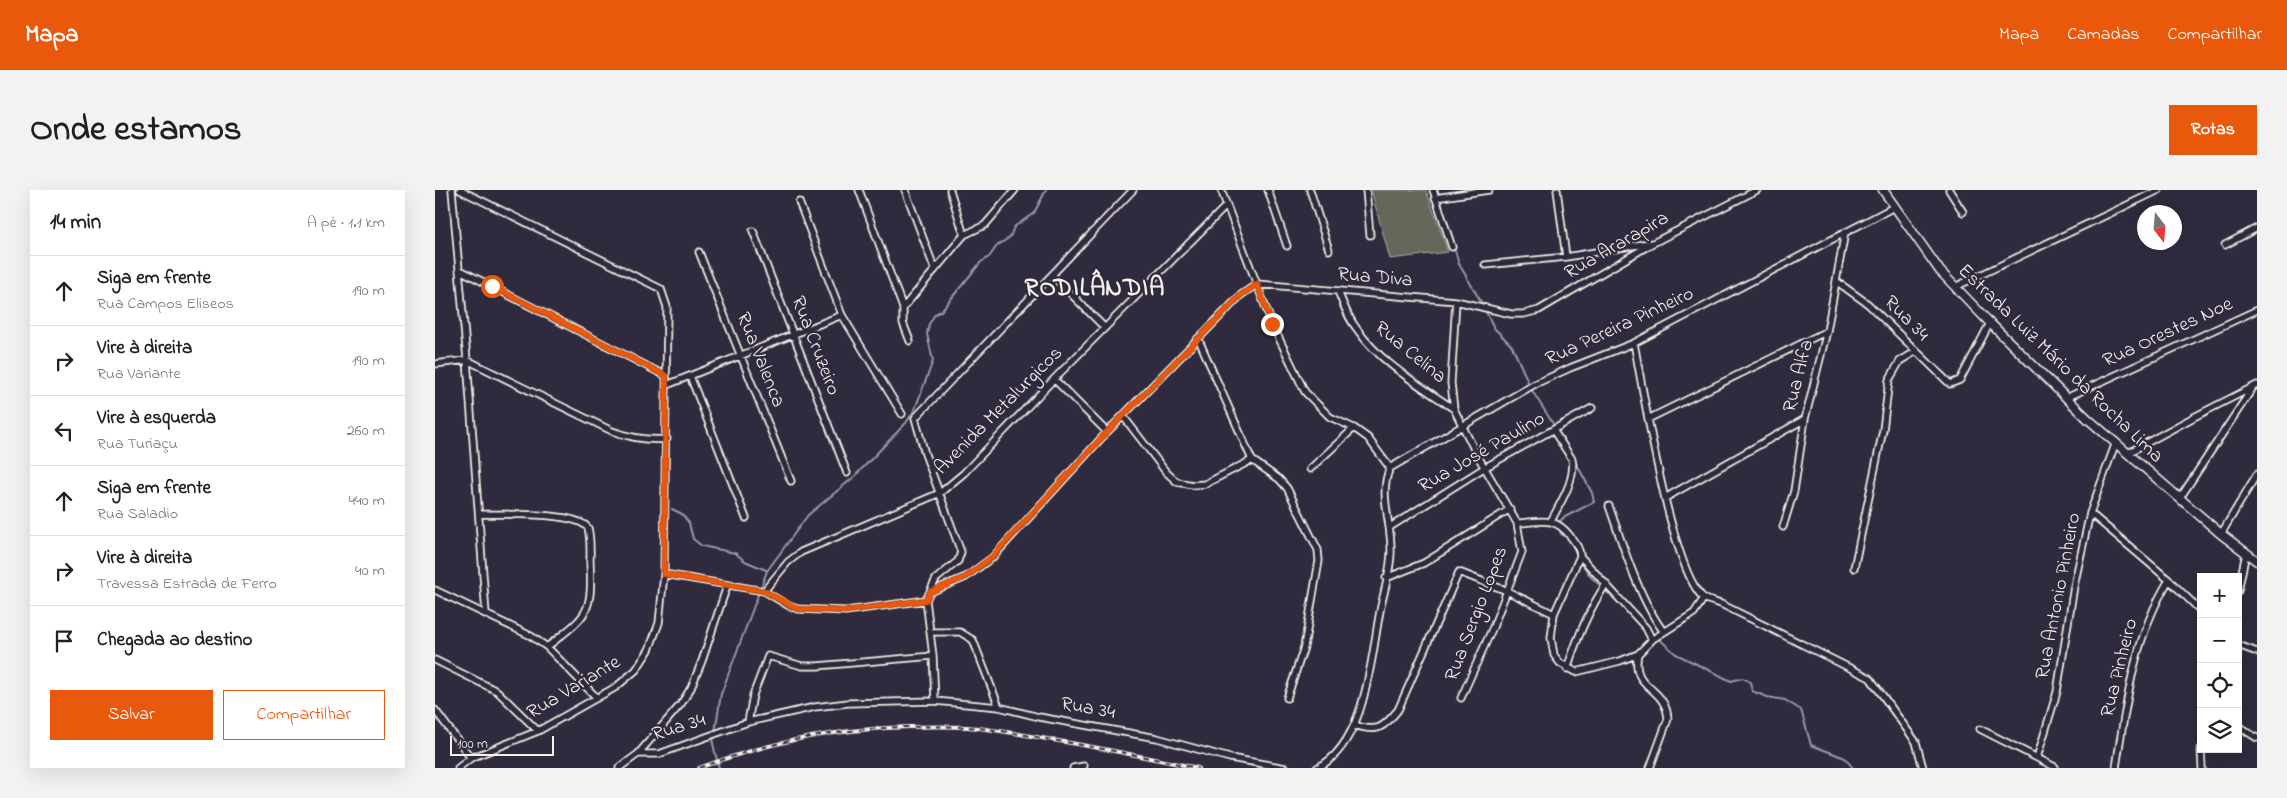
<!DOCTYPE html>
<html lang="pt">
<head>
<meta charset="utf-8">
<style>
  body { margin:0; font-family:"Indie Flower",sans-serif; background:#f2f2f2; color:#202124 }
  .controls { position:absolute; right:15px; bottom:15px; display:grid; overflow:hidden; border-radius:0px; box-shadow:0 5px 20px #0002 }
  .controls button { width:45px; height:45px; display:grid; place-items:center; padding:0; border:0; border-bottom:1px solid #e0e0e0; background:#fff; color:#202124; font:25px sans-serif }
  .compass { position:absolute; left:1702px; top:15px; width:45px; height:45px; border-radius:50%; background:#fff; box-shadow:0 5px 20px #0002; rotate:164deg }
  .scale { position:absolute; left:15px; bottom:12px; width:104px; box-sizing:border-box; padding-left:5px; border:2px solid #f4f1e8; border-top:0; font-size:14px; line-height:18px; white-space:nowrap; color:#f4f1e8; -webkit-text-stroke:4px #2f2a3d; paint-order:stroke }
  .stop { position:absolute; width:15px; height:15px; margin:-11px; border:4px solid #ea580c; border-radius:50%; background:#fff }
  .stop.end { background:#ea580c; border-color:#fff; box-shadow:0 1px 5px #0008 }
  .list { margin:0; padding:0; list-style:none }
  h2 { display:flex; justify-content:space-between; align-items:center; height:65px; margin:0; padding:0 20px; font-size:21px }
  h2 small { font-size:16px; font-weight:400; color:#757577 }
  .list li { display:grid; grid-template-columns:32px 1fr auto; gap:15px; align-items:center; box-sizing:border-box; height:70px; padding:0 20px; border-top:1px solid #e0e0e0 }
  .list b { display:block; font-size:19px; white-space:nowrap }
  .list p { margin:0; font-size:16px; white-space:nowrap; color:#757577 }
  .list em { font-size:16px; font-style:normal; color:#757577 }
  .actions { display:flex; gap:10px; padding:15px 20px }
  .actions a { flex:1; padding:11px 0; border:1px solid #ea580c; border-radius:0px; text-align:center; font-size:18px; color:#ea580c }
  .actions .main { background:#ea580c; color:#fff }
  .icon { flex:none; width:28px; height:28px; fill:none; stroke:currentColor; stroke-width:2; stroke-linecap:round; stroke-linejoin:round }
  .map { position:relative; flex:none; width:1822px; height:578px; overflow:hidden; border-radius:0px }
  header { display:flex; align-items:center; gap:30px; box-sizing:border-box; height:70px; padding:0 25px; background:#ea580c; color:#fff }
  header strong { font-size:24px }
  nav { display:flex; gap:28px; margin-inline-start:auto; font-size:18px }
  .intro { display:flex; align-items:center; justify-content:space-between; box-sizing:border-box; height:120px; padding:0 30px }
  h1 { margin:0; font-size:35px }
  .button { padding:12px 22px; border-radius:0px; background:#ea580c; color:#fff; font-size:18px; font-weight:700 }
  main { display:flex; gap:30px; padding:0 30px }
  aside { flex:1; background:#fff; border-radius:0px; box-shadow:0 5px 20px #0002 }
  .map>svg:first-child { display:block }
</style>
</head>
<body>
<header>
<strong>Mapa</strong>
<nav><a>Mapa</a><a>Camadas</a><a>Compartilhar</a></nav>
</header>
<div class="intro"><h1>Onde estamos</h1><a class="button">Rotas</a></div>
<main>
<aside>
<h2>14 min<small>A pé · 1.1 km</small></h2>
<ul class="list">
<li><svg class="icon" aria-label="ahead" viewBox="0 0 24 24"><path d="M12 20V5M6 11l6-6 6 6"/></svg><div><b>Siga em frente</b><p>Rua Campos Eliseos</p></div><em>190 m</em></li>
<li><svg class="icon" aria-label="right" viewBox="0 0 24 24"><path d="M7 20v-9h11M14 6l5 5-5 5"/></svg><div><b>Vire à direita</b><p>Rua Variante</p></div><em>190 m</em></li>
<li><svg class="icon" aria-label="left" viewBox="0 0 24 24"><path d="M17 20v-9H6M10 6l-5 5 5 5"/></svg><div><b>Vire à esquerda</b><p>Rua Turiaçu</p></div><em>260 m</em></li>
<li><svg class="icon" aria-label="ahead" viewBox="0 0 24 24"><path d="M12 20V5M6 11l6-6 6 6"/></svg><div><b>Siga em frente</b><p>Rua Saladio</p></div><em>440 m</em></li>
<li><svg class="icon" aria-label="right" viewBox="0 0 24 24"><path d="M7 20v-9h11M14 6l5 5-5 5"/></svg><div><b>Vire à direita</b><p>Travessa Estrada de Ferro</p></div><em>40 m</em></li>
<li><svg class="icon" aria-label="arrive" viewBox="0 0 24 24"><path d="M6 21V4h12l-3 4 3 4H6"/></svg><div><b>Chegada ao destino</b></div></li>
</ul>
<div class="actions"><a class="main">Salvar</a><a>Compartilhar</a></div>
</aside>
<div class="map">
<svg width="1822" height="578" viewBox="0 0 1822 578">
  <rect width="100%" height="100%" fill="#2f2a3d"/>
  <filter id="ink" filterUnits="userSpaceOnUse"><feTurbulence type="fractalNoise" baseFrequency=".02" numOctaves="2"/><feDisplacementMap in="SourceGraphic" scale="10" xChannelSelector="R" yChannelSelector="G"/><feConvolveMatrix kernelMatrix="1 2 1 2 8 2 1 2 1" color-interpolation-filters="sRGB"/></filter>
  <g filter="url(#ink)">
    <path fill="#64685a" stroke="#acaca1" d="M936 0H991L1013 62 955 69Z"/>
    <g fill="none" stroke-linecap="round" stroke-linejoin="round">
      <path stroke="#909ca5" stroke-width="2" d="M1003 0 1014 41
        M1019 57 1024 74 1048 115
        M1050 120 1059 138 1077 156 1094 194
        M1096 199 1131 254
        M237 319 247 324 254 333 258 349 267 356 300 363 310 371 331 380
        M1123 334 1128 328 1159 312 1157 303 1139 269
        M1124 338 1126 344 1134 348
        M1145 370 1155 386 1185 414
        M1213 439 1241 464 1296 491 1308 488 1315 492 1317 501 1332 507 1350 510 1366 520 1376 555 1410 568 1418 578
        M280 542 286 504 332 381 373 325 419 287 471 233 480 219 498 171 492 144 494 134 500 124 506 121 546 72 554 67 562 56 575 47 579 37 599 23 611 0
        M279 546 278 554 284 578"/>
      <g stroke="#f4f1e8" stroke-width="9">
        <path id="street" d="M17 0 32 170 51 424
          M424 0 468 118
          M470 0 500 80
          M515 0 529 45
          M786 0 837 134 870 202 895 227 919 238 933 248 955 278
          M833 0 852 56
          M875 0 894 60
          M931 0 935 45
          M998 0 1017 57
          M1122 0 1131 67
          M1514 0 1528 22
          M1000 8 1054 0
          M364 12 407 125 467 224
          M318 41 412 283
          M1790 55 1822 38
          M264 62 356 291
          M1050 75 1131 67 1214 53
          M25 80 231 186
          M617 85 670 138
          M1401 91 1433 114 1515 194 1525 190 1555 133
          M822 94 1021 111 1076 124H1089L1104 120 1218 53 1322 0
          M1520 97 1724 0
          M903 101C908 114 913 128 922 139 945 173 986 196 1019 219
          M1021 111 1016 193 1019 219 1041 263 1082 333 1087 362 1058 437 1026 508
          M468 118 529 45 550 35 580 0
          M468 118V133L475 151
          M763 148 817 270
          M1199 153C1208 199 1237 384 1269 408 1273 411 1281 412 1286 414L1435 488 1481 552 1488 578
          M0 174 32 170 177 241C196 248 212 251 232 249
          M255 186 311 328
          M619 189 672 242
          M232 195 407 125
          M1631 208 1822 120
          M688 226 731 282 742 292 758 295 770 294 817 270
          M1213 229 1392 141
          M1693 263 1759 227 1822 195
          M817 270 844 289 852 298 883 360 884 371 869 457 852 508
          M955 278 1100 194 1135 178 1199 153 1459 17
          M875 279 919 238
          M1230 308 1370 229
          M1745 308 1817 199
          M1174 316C1187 353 1205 411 1229 442
          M1655 323 1734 390 1766 421
          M44 324C67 325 141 321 153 338 156 349 155 362 155 373 158 425 151 426 112 457
          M1116 331C1125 313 1141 290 1137 269L1118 240
          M1082 333C1106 332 1119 325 1135 346 1140 353 1145 358 1145 366L1119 424 1116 448 1119 465 1125 473 1141 482 1185 471 1203 464 1218 449 1259 423 1269 408
          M955 337 1049 278 1157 218
          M1348 337 1359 301 1370 229 1392 141 1410 42
          M1786 344 1822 284
          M1145 366 1211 438 1217 450
          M1419 378 1448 240 1454 190 1465 171 1480 162
          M229 384 329 401 354 416 363 419 411 421 491 410
          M951 388 989 373 1075 319
          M0 400 96 446 112 457 162 508
          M329 401 353 372 366 362 505 303 529 283 619 189 791 16
          M1803 401 1811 363
          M495 402 531 387 558 367 672 242 806 105 822 94
          M495 442H525L538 450 564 517 604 527 722 548 795 568 851 578
          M1803 455 1822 462
          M1203 464C1195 500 1231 495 1233 529L1215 578
          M0 470 62 501 103 541
          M1132 479C1142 448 1153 421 1171 394
          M500 511 498 466 491 410 501 389 523 371 526 362 490 264 480 228 698 0
          M0 520 36 568
          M313 532 318 505 333 466 367 476H382L498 466
          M919 535C943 543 948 538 963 520L1024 382 1072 401 1119 424
          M1803 536 1822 548
          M1545 539 1620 577
          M1766 559 1767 578
          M203 564H224L313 532 380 517 413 513 500 511 564 517
          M1602 568 1622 502 1639 396 1655 323 1681 252
          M23 578 36 568 103 541 181 497 201 480 214 460 224 433 229 384 232 117 226 99 25 0
          M184 578 203 564 246 514 256 498 267 471 292 396
          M638 578 649 576
          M882 578C931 554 936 468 945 421 949 401 956 380 956 361 957 334 943 303 955 278
          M1681 578C1691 513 1699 447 1734 390"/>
      </g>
      <g stroke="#f4f1e8" stroke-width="11">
        <path id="secondary" d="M1448 0 1505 81 1555 133 1653 229 1786 344 1822 371"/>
      </g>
      <use href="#street" stroke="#2f2a3d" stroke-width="5.5"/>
      <use href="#secondary" stroke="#2f2a3d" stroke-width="8"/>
      <g stroke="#f4f1e8" stroke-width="4">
        <path id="rail" d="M264 578C355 544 435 534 532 537 560 539 590 545 618 550 667 558 715 568 763 578"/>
      </g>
      <use href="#rail" stroke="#2f2a3d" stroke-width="2" stroke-dasharray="5.5" stroke-linecap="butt"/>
    </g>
  </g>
  <g fill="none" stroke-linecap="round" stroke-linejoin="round" filter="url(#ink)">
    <path stroke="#ea580c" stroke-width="6" d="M57 96 231 186 229 384 329 401 363 419 411 421 491 410 495 402 531 387 558 366 672 242 806 105 822 94 837 134"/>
  </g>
  <g text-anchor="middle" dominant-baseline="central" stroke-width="4.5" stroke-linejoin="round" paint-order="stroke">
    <g font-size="20" fill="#f4f1e8" stroke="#2f2a3d">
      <text transform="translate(1182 56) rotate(-30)">Rua Ararapira</text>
      <text transform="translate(940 88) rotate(5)">Rua Diva</text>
      <text transform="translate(1471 129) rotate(45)">Rua 34</text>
      <text transform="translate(1185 137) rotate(-25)">Rua Pereira Pinheiro</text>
      <text transform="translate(1733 143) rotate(-25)">Rua Orestes Noe</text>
      <text transform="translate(380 156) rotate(69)">Rua Cruzeiro</text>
      <text transform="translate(975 163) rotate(39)">Rua Celina</text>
      <text transform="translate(325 170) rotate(68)">Rua Valenca</text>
      <text transform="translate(1625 174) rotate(44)">Estrada Luiz Mário da Rocha Lima</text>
      <text transform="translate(1364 186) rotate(-76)">Rua Alfa</text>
      <text transform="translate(564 221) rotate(-45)">Avenida Metalurgicos</text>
      <text transform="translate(1047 263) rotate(-30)">Rua José Paulino</text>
      <text transform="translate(1624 406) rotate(-79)">Rua Antonio Pinheiro</text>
      <text transform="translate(1042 424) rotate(-69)">Rua Sergio Lopes</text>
      <text transform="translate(1685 478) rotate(-76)">Rua Pinheiro</text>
      <text transform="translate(139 498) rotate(-31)">Rua Variante</text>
      <text transform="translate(653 519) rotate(10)">Rua 34</text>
      <text transform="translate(244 538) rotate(-17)">Rua 34</text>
    </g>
    <g font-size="25" font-weight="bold" letter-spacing="1" fill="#f4f1e8" stroke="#2f2a3d">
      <text x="660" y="99">RODILÂNDIA</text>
    </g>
  </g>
</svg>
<div class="controls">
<button>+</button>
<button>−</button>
<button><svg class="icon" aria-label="locate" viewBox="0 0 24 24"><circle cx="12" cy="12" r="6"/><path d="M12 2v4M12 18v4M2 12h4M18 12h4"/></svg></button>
<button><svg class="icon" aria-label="layers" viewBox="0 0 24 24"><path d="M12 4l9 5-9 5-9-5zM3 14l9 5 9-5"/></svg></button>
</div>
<svg class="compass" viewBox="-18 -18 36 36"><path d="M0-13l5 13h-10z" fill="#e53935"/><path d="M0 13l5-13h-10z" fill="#757577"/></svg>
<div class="scale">100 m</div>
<div class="stop" style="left:57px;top:96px"></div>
<div class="stop end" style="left:837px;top:134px"></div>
</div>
</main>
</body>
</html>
